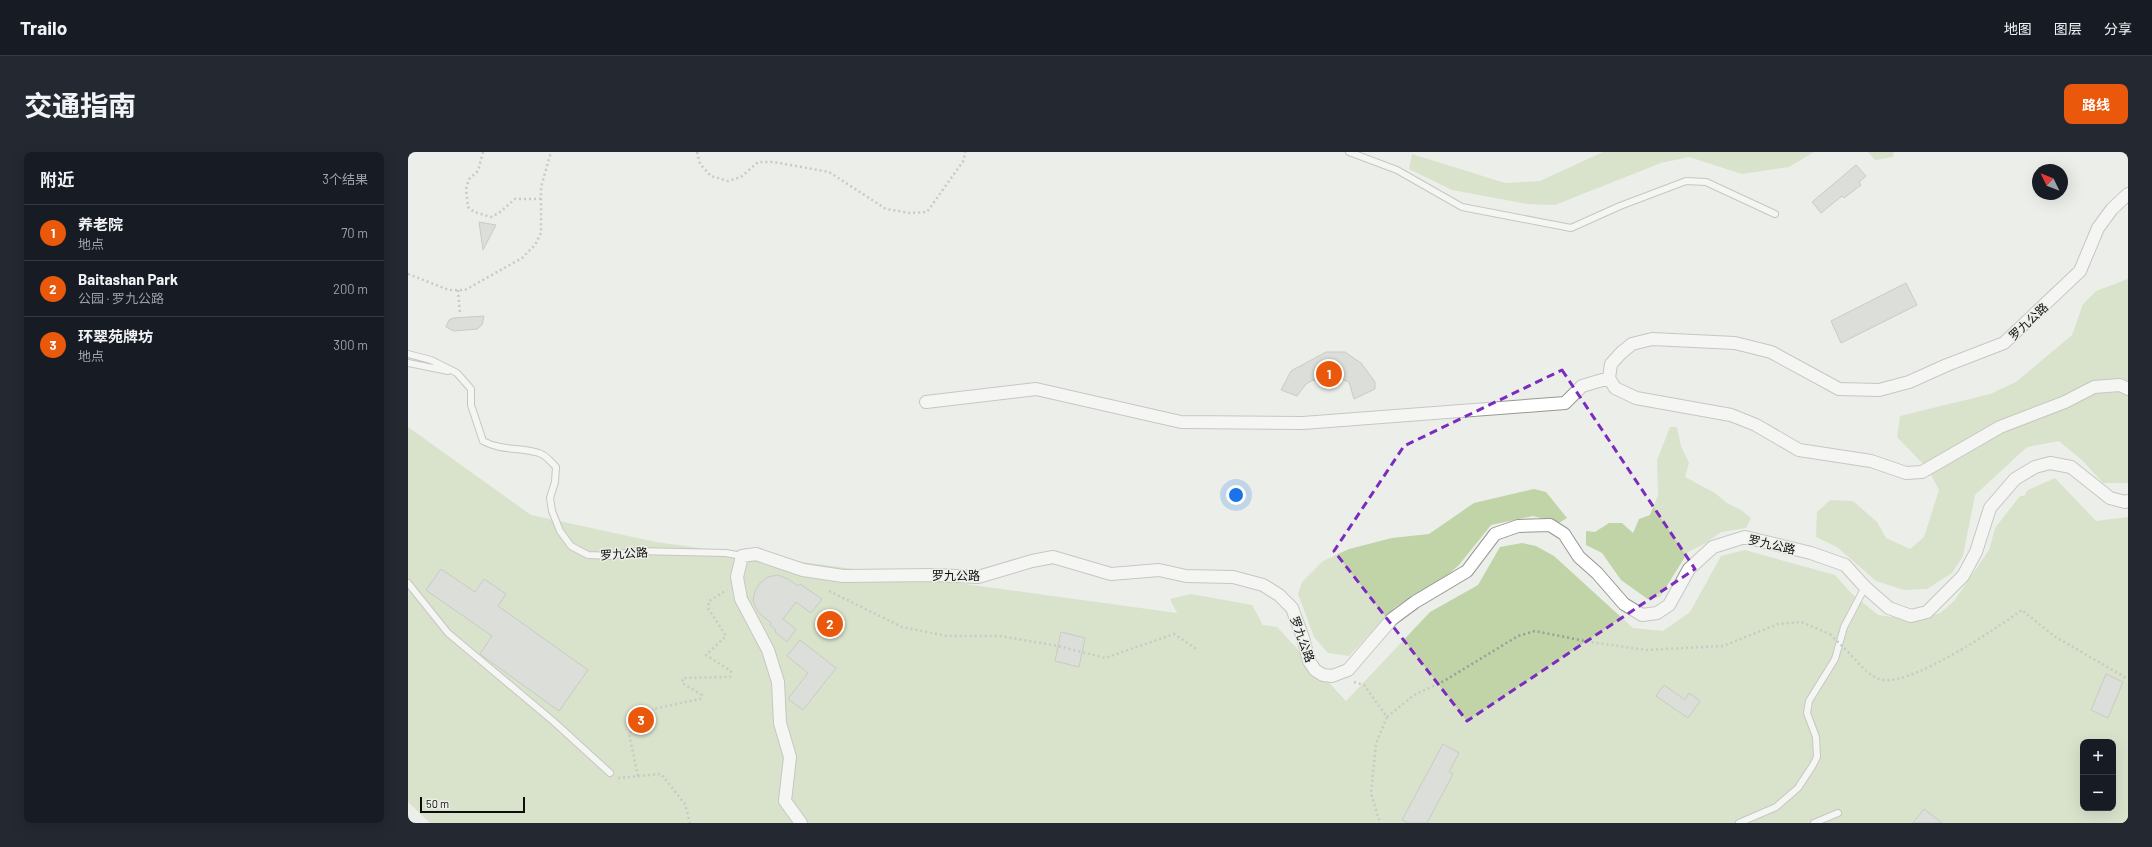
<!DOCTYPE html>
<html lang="zh">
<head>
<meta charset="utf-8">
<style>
  body { margin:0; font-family:Barlow,"Noto Sans SC",sans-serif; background:#242831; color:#f1f3f6 }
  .controls { position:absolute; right:12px; bottom:12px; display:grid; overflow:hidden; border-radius:8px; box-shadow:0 4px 16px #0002 }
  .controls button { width:36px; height:36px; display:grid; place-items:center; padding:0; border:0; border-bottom:1px solid #363941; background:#171b24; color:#f1f3f6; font:20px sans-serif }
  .compass { position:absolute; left:1624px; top:12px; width:36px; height:36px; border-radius:50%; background:#171b24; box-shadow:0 4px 16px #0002; rotate:313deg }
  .scale { position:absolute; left:12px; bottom:10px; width:105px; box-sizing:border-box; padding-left:4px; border:2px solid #0e0f0d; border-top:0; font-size:11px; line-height:14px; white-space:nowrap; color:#0e0f0d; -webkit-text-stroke:3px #eceee9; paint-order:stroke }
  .you { position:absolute; left:828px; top:343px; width:14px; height:14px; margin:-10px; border:3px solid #fff; border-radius:50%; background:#1a73e8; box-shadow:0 0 0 6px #1a73e833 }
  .badge { display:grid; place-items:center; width:26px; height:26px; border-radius:50%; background:#ea580c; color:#fff; font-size:13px; font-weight:700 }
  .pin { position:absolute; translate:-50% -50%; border:2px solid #fff; box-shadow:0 1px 4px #0006 }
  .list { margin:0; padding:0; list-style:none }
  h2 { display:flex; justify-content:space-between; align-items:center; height:52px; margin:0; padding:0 16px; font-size:17px }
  h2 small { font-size:13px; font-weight:400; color:#9ea1a6 }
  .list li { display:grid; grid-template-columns:26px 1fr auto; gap:12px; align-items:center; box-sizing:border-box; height:56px; padding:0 16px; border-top:1px solid #363941 }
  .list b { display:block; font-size:15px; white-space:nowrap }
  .list p { margin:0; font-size:13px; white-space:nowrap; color:#9ea1a6 }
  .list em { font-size:13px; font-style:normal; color:#9ea1a6 }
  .map { position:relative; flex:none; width:1720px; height:671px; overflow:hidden; border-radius:8px }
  header { display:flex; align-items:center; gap:24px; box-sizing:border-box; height:56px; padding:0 20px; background:#171b24; border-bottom:1px solid #363941 }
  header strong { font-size:19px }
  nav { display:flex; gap:22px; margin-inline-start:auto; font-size:14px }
  .intro { display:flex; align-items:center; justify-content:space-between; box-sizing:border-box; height:96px; padding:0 24px }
  h1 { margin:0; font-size:28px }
  .button { padding:10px 18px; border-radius:8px; background:#ea580c; color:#fff; font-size:14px; font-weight:700 }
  main { display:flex; gap:24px; padding:0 24px }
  aside { flex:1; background:#171b24; border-radius:8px; box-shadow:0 4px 16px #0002 }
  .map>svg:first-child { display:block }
</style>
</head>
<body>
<header>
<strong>Trailo</strong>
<nav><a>地图</a><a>图层</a><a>分享</a></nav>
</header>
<div class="intro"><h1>交通指南</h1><a class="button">路线</a></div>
<main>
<aside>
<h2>附近<small>3个结果</small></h2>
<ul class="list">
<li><span class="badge">1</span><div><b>养老院</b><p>地点</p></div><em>70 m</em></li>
<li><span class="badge">2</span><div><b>Baitashan Park</b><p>公园 · 罗九公路</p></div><em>200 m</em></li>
<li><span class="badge">3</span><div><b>环翠苑牌坊</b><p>地点</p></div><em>300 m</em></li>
</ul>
</aside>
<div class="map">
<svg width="1720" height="671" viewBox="0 0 1720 671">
  <rect width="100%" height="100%" fill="#eceee9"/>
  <path fill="#c0d4a8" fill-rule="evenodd" d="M1195 0H1406L1381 15 1334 22 1281 5 1253 11 1147 53 1119 52 1044 38 1001 17 1004 2 1097 31 1132 29Z
    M1460 0H1486L1485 5 1467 8Z
    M1720 127V331H1695L1675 309 1651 289 1619 295 1567 343 1555 404 1544 421 1519 437 1496 438 1468 429 1429 395 1408 385 1409 360 1422 348 1445 349 1469 370 1478 386 1502 397 1516 385 1531 338 1520 317 1489 285 1492 264 1582 242 1608 230 1664 183 1675 152 1688 139Z
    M0 275 123 363 248 390 769 461 762 447 783 442 844 453 855 473 869 475 938 549 1022 460 1070 433 1092 395 1114 391 1128 394 1146 404 1225 476 1255 479 1282 460 1313 404 1337 398 1427 423 1442 440 1470 463 1508 468 1532 461 1546 449 1581 398 1587 376 1612 344H1616L1620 338 1647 326 1688 369 1720 365V671H22L0 650ZM1675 590H1705V656H1675Z
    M1262 275H1269L1273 294 1281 311 1277 325 1307 341 1319 351 1333 358 1343 366 1338 376 1313 380 1298 391 1280 400 1252 445 1241 448 1213 428 1194 401 1178 393V379L1187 380 1201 371H1214L1225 381 1231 367 1242 363 1250 343 1249 308Z
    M1126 337 1138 340 1159 366 1151 371 1125 364 1083 373 1051 413 1033 429 1005 443 986 456 941 504 920 501 906 485 890 442 894 430 915 409 941 397 984 386 1021 382 1066 351Z"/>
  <path fill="#c8cbc5" stroke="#9d9f9a" d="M1448 13 1458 24 1451 30 1453 33 1436 46 1434 44 1413 61 1404 50Z
    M71 70 88 73 75 98Z
    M1498 131 1509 153 1433 191 1423 169Z
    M76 164 74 173 69 177 46 179 38 175 41 168 45 166Z
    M918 200H937L953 211 967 230V237L946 247 941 230 932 226 914 231 905 228 898 232 889 244 873 238 883 219Z
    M33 417 67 440 76 427 98 442 90 454 180 518 151 559 72 502 84 484 18 438Z
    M370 423 380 427 390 434 392 432 414 447 403 461 388 450 375 467 388 477 379 490 367 480 368 478 362 473 363 471 350 460 345 449 347 439 352 431 360 425Z
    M653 480 677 486 671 515 647 509Z
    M392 488 428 516 395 558 380 547 400 521 379 504Z
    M1698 522 1715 530 1700 566 1683 558Z
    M1256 533 1277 548 1281 541 1292 549 1280 566 1248 544Z
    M1035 592 1051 601 1041 620 1045 622 1019 671H1000L994 668Z
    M1516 657 1534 671H1505Z"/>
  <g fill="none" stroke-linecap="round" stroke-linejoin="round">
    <g stroke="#969893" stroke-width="8">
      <path id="lane" d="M941 0 989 18 1054 55 1163 76 1212 54 1278 29 1298 30 1367 62
        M0 202 23 208 49 221 63 237V253L75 289C93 299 112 295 131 301 138 303 143 310 148 315L147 330 142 346 144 359 152 379 163 394 180 403 203 404 228 399 318 401 334 404
        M0 211 40 219
        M0 431 40 481 145 569 202 621
        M1331 671 1368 655 1390 636 1405 613 1409 605 1408 585 1399 561 1401 549 1427 507 1436 475 1457 435
        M1406 671 1430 661"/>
    </g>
    <g stroke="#969893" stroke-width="14">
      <path id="street" d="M1720 42 1704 57 1690 76 1672 119 1596 191 1539 213 1501 230 1471 238 1431 237 1363 200 1327 191 1244 187 1224 192 1213 201 1203 212 1201 226 1207 236 1228 246 1323 263 1348 273 1391 298 1463 309 1498 321 1514 320 1592 275 1657 250 1686 235 1712 233 1720 237
        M518 250 628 237 773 270 895 271 1157 251 1174 234 1201 226
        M393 671 377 649 382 605 372 571 370 530 360 498 333 447 329 425 334 404 348 402 395 418 435 424 526 423 570 425 624 409 645 405 703 422 751 418 778 424 825 425 855 433 871 443 884 456 895 486 901 509 907 518 915 523 924 524 940 518 984 467 1007 450 1059 419 1087 382 1110 374 1142 373 1156 382 1171 405 1189 421 1216 452 1234 463 1249 461 1261 453 1281 417 1305 395 1337 385 1403 401 1437 413 1457 435 1481 456 1503 464 1519 460 1555 424 1568 400 1582 356 1607 327 1627 315 1642 311 1663 315 1702 346 1717 350 1720 349"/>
    </g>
    <path stroke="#9b9d99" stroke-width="2.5" stroke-dasharray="2 3" stroke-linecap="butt" d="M75 0 70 19 61 27 58 37 60 55 66 60 83 65 91 61 107 47H134
      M289 0 292 12 303 24 320 29 333 25 350 10H366L421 20 478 57 502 61 519 60 556 8 557 0
      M0 122 41 138H57L114 106 127 93 133 81V35L143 0
      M50 138 52 161
      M421 439 494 475 539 484H592L650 494 697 506 766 482 790 498
      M1440 500C1449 509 1462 527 1476 528 1506 532 1589 476 1614 458L1646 484 1720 527
      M946 530 956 533 979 565 968 591 963 641 972 671
      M979 565 1006 543 1036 529 1110 484 1127 479 1182 490 1238 498 1315 494 1370 472 1393 470 1422 482
      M230 624 221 582 245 557 292 547 294 543 274 531 275 526 322 525 323 519 298 503 318 484 300 456 301 449 319 438
      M210 626 253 622 277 652 282 671"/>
    <use href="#lane" stroke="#fff" stroke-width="6"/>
    <use href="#street" stroke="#fff" stroke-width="12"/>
    <path stroke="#9b9d99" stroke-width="2.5" stroke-dasharray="2 3" stroke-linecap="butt" d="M1422 482 1440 500"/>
  </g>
  <path d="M0 0H1720V671H0ZM1154 218 1287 417 1059 569 926 399 996 294Z" fill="#eceee9" fill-opacity=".55" fill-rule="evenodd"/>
  <path fill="none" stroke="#7b2cbf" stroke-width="3" stroke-dasharray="8 5" stroke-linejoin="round" d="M1154 218 1287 417 1059 569 926 399 996 294Z"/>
  <g text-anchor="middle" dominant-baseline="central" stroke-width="3" stroke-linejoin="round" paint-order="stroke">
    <g font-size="12" fill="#0e0f0d" stroke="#eceee9">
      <text transform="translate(1620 169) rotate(-43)">罗九公路</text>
      <text transform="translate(1364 392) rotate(13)">罗九公路</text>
      <text transform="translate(216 401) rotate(-4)">罗九公路</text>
      <text x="548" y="423">罗九公路</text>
      <text transform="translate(895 487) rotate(70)">罗九公路</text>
    </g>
  </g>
</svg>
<div class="controls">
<button>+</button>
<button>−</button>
</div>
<svg class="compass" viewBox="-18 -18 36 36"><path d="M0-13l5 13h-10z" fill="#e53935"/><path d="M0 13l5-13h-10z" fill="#9ea1a6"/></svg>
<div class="scale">50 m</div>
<div class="you"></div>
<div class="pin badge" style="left:921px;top:222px">1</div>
<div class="pin badge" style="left:422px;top:472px">2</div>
<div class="pin badge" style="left:233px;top:568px">3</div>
</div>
</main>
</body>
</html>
